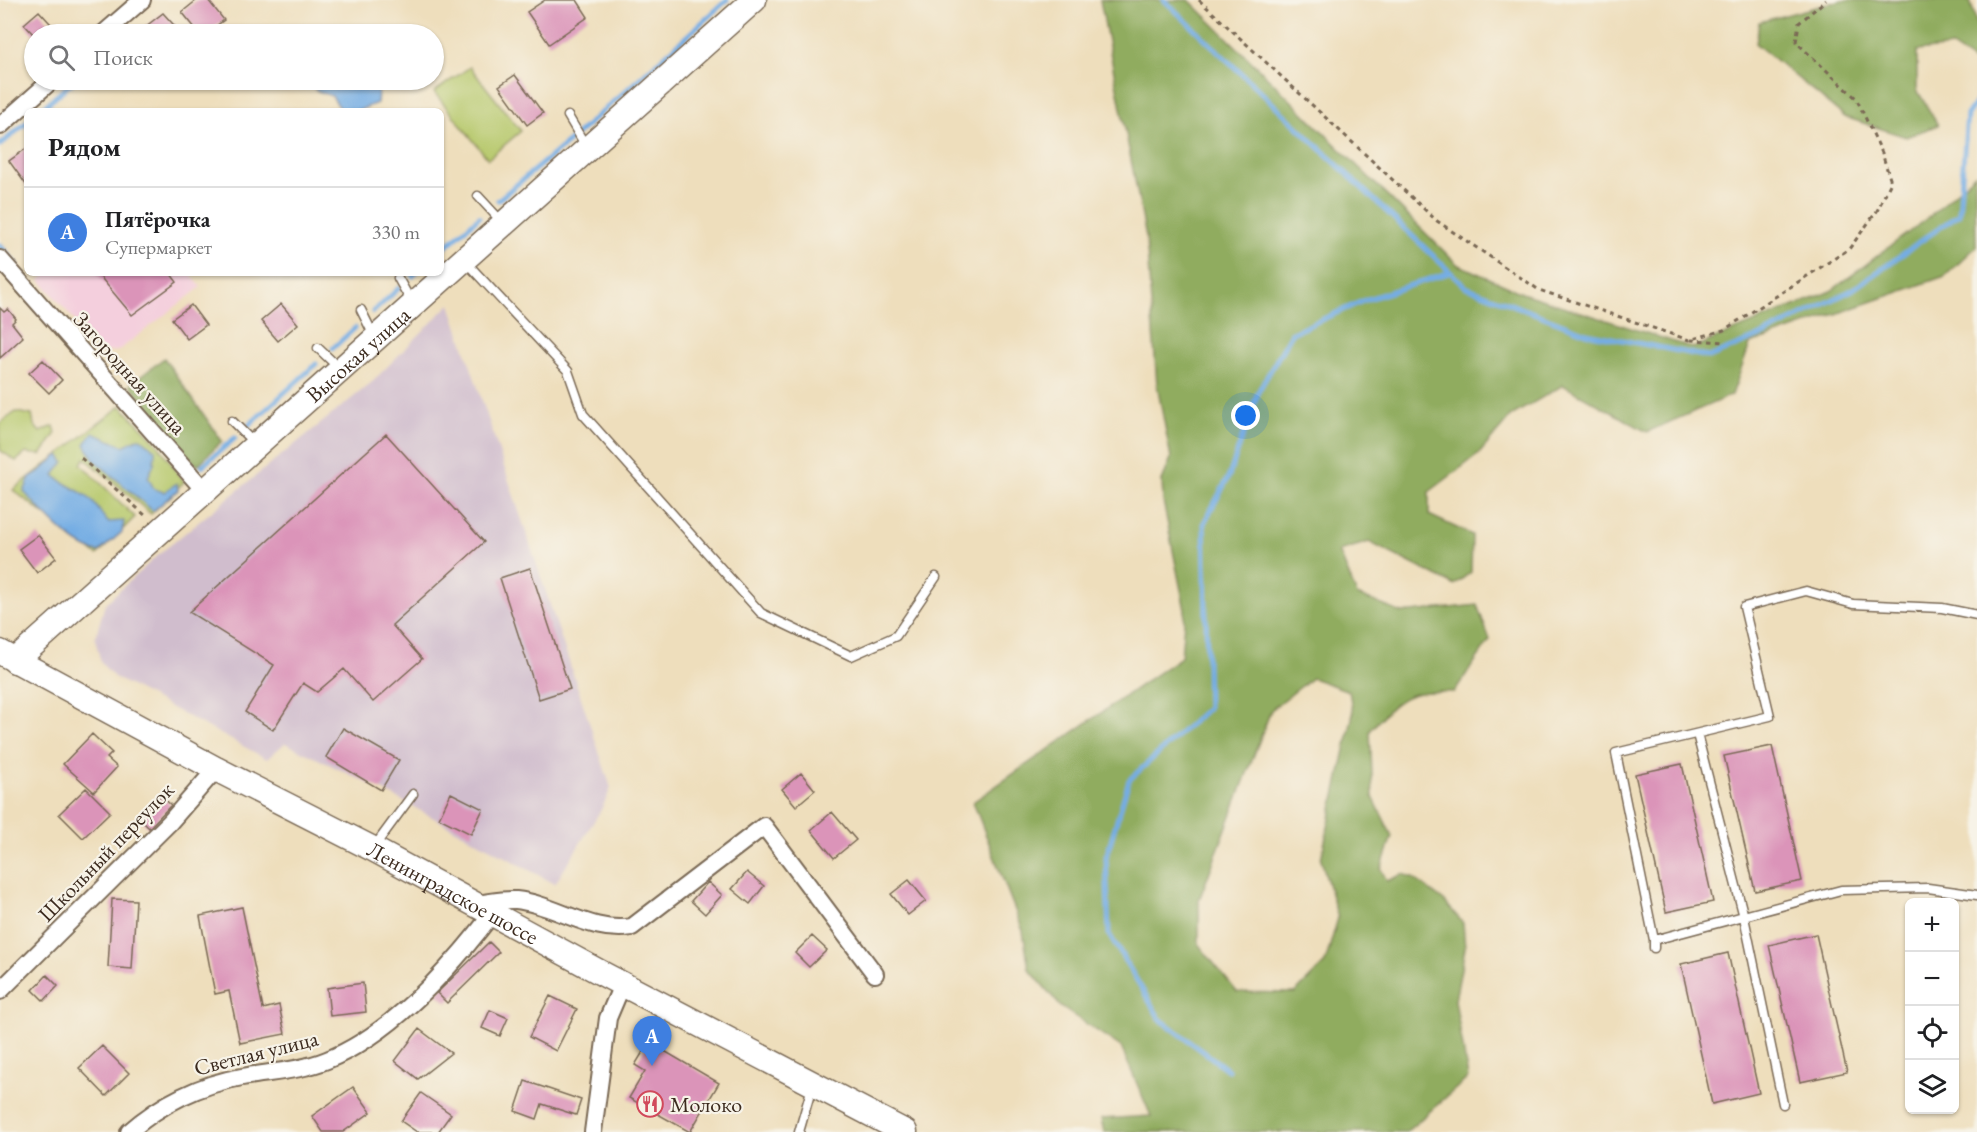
<!DOCTYPE html>
<html lang="ru">
<head>
<meta charset="utf-8">
<style>
  body { margin:0; font-family:"EB Garamond",serif; background:#f6f6f6; color:#202124 }
  .controls { position:absolute; right:18px; bottom:18px; display:grid; overflow:hidden; border-radius:9px; box-shadow:0 2px 4px #0004 }
  .controls button { width:54px; height:54px; display:grid; place-items:center; padding:0; border:0; border-bottom:2px solid #e0e0e0; background:#fff; color:#202124; font:30px sans-serif }
  .you { position:absolute; left:1246px; top:416px; width:21px; height:21px; margin:-15px; border:4px solid #fff; border-radius:50%; background:#1a73e8; box-shadow:0 0 0 9px #1a73e833 }
  .badge { display:grid; place-items:center; width:39px; height:39px; border-radius:50%; background:#d1495b; color:#fff; font-size:20px; font-weight:700 }
  .pin { position:absolute; translate:-50% -50px; filter:drop-shadow(0 2px 3px #0008) }
  .pin::after { content:''; position:absolute; top:32px; width:21px; height:18px; background:inherit; clip-path:polygon(0 0,100% 0,50% 100%) }
  .list { margin:0; padding:0; list-style:none }
  h2 { display:flex; justify-content:space-between; align-items:center; height:78px; margin:0; padding:0 24px; font-size:26px }
  h2 small { font-size:20px; font-weight:400; color:#757577 }
  .list li { display:grid; grid-template-columns:39px 1fr auto; gap:18px; align-items:center; box-sizing:border-box; height:90px; padding:0 24px; border-top:2px solid #e0e0e0 }
  .list b { display:block; font-size:22px; white-space:nowrap }
  .list p { margin:0; font-size:20px; white-space:nowrap; color:#757577 }
  .list em { font-size:20px; font-style:normal; color:#757577 }
  .icon { flex:none; width:33px; height:33px; fill:none; stroke:currentColor; stroke-width:2; stroke-linecap:round; stroke-linejoin:round }
  .map { position:relative; flex:none; width:1977px; height:1132px; overflow:hidden }
  .search { position:absolute; background:#fff; box-shadow:0 2px 4px #0004; left:24px; top:24px; width:420px; height:66px; display:flex; align-items:center; gap:15px; box-sizing:border-box; padding:0 21px; border-radius:33px; color:#757577; font-size:22px }
  .panel { position:absolute; background:#fff; box-shadow:0 2px 4px #0004; left:24px; top:108px; width:420px; height:168px; border-radius:9px }
  .map>svg:first-child { display:block }
</style>
</head>
<body>
<div class="map">
<svg width="1977" height="1132" viewBox="0 0 1977 1132">
  <rect width="100%" height="100%" fill="#f7f3e8"/>
  <filter id="ink" filterUnits="userSpaceOnUse"><feTurbulence type="fractalNoise" baseFrequency=".0167" numOctaves="2"/><feDisplacementMap in="SourceGraphic" scale="12" xChannelSelector="R" yChannelSelector="G"/><feConvolveMatrix kernelMatrix="1 2 1 2 8 2 1 2 1" color-interpolation-filters="sRGB"/></filter>
  <filter id="wash" filterUnits="userSpaceOnUse"><feTurbulence type="fractalNoise" baseFrequency=".008" numOctaves="4" result="noise"/><feDisplacementMap in="SourceGraphic" scale="24" xChannelSelector="R" yChannelSelector="G"/><feGaussianBlur stdDeviation="1.35" result="paint"/><feColorMatrix in="noise" values="0 0 0 0 0 0 0 0 0 0 0 0 0 0 0 0 0 1.4 0 .05"/><feComposite in="paint" operator="in"/></filter>
  <g filter="url(#wash)">
    <rect width="100%" height="100%" fill="#eedebc"/>
    <path fill="#f4cfdd" d="M48 273H190L201 287 118 351 102 352 40 280Z"/>
    <path fill="#d0bdcd" d="M450 304 611 788 602 808 555 884 386 792 285 743 267 759 114 677 101 663 95 639 105 604 159 554 371 383Z"/>
    <path fill="#b6c86b" stroke="#787944" stroke-width="1.5" d="M470 67 521 131 488 159 434 92Z
      M121 406 157 443 184 482 151 514 85 458 81 464 135 517 97 555 13 490Z
      M16 412 32 415 34 425 40 432 54 426 56 433 41 455 26 453 16 461 0 450V423Z"/>
    <path fill="#90ac5f" stroke="#666b3e" stroke-width="1.5" fill-rule="evenodd" d="M1100 0H1189L1457 264 1522 293 1693 348 1831 291 1934 213 1975 174 1976 247 1945 276 1750 344 1732 395 1647 432 1563 385 1511 416 1479 454 1429 492V515L1472 535 1471 572 1454 585 1369 542 1339 551 1357 595 1402 613 1477 605 1490 640 1454 692C1407 690 1399 696 1370 731L1373 797 1392 836 1381 869 1387 881 1403 874 1413 878 1444 901 1463 923 1465 948 1455 1000 1468 1078 1406 1132H1104L1101 1119 1151 1116 1121 1047 1061 1007 1029 969 1023 931 973 802 1181 657 1185 610 1163 501 1162 481 1171 458 1157 385 1146 237ZM1312 678 1349 691 1353 714 1321 859 1338 918 1325 963 1295 993 1237 992 1199 945V900L1271 710Z
      M1842 0H1970L1977 25V64L1952 47 1917 51V90L1938 125 1906 137 1845 117 1756 44 1759 22Z
      M164 358 222 441 197 466 130 385Z"/>
    <path fill="#75ade4" stroke="#586c81" stroke-width="1.5" d="M314 80H379L377 103 357 111H342L332 96 315 90Z
      M93 433 123 446 140 438 155 450 154 464 148 477 154 489 164 492 177 483 178 490 153 511 94 460 85 444Z
      M59 455 64 462 54 475C61 483 83 492 90 499 97 505 101 515 108 522L124 521 122 532 99 552C73 548 42 511 24 492L30 477C43 471 48 463 59 455Z"/>
    <g fill="none" stroke-linecap="round" stroke-linejoin="round">
      <path stroke="#75ade4" stroke-width="5" d="M1164 0 1466 287 1586 333 1709 357 1765 334 1852 290 1959 214 1967 115 1977 100
        M39 111 75 80
        M0 145 27 122
        M498 200 567 143 727 0
        M0 245 16 265
        M441 251 479 217
        M413 276 416 273
        M373 312 399 288
        M333 348 355 328
        M249 425 316 364
        M202 466 235 438
        M1228 1070 1160 1019 1109 934 1106 857 1129 780 1208 708 1204 523 1229 476 1258 392 1292 333 1365 300 1448 273"/>
    </g>
    <g id="blocks">
      <path fill="#db94b9" d="M197 0H208L224 20 205 34H200L182 12Z
        M545 0H577L588 17 549 44 527 12Z
        M39 11 60 34H33L24 24Z
        M163 13 182 34H136Z
        M515 75 543 113 527 125 499 86Z
        M27 148V186L9 161Z
        M97 273H170L177 282 132 315Z
        M281 304 298 324 278 341 261 321Z
        M191 305 206 325 187 339 172 319Z
        M0 308 4 312 8 309 16 319 12 323 23 337 0 358Z
        M43 360 62 380 49 393 29 373Z
        M386 434 484 542 392 625 422 659 373 702 344 669 317 692 303 683 273 730 245 712 274 665 189 612Z
        M38 535 56 558 37 573 19 549Z
        M530 568 570 689 539 699 500 578Z
        M343 728 399 760 381 790 326 757Z
        M92 734 112 753 107 758 117 767 94 792 63 764Z
        M1772 746 1802 881 1755 891 1724 756Z
        M1682 764 1713 902 1666 912 1635 774Z
        M801 773 815 790 796 806 782 789Z
        M86 788 110 812 83 838 59 814Z
        M451 793 483 809 471 834 439 818Z
        M161 796 171 805 149 828 139 818Z
        M832 812 856 840 834 858 811 830Z
        M747 872 764 886 750 904 732 889Z
        M909 880 926 901 908 915 891 894Z
        M708 882 722 895 705 914 691 901Z
        M112 899 136 900 132 969 108 967Z
        M242 907 263 1009 279 1005 285 1034 240 1043 229 991 215 994 200 916Z
        M1816 934 1847 1072 1800 1082 1769 945Z
        M812 936 827 950 809 967 795 953Z
        M489 942 499 952 447 1003 437 993Z
        M1728 953 1759 1093 1712 1104 1681 964Z
        M47 975 58 986 44 1001 33 990Z
        M363 983 366 1012 330 1016 327 988Z
        M550 996 577 1009 556 1051 529 1037Z
        M490 1010 508 1018 500 1036 482 1028Z
        M419 1029 451 1053 418 1079 395 1061Z
        M649 1042 719 1083 690 1132 629 1098 645 1071 635 1065Z
        M102 1046 129 1073 106 1096 79 1068Z
        M525 1081 581 1100 576 1115 542 1104 537 1119 515 1111Z
        M353 1087 371 1112 343 1132H323L312 1116Z
        M421 1093 451 1114 438 1132H417L401 1121Z"/>
    </g>
  </g>
  <g filter="url(#ink)">
    <use href="#blocks" fill-opacity="0" stroke="#7a6955" stroke-width="1.5"/>
    <g fill="none" stroke-linecap="round" stroke-linejoin="round">
      <g stroke="#7a6955" stroke-width="11">
        <path id="lane" d="M568 116 587 148
          M478 196 502 222
          M465 261 568 371 583 414 761 613 851 656 896 636 936 577
          M398 278 412 303
          M361 310 374 336
          M318 348 339 368
          M232 421 255 444
          M1697 734 1744 917 1783 1104
          M374 847 413 794
          M1654 940 1616 753 1770 716 1744 607 1806 591 1853 604 1942 608 1977 615
          M1654 948V940L1841 890 1928 888 1977 895
          M799 1132 812 1087"/>
      </g>
      <g stroke="#7a6955" stroke-width="20">
        <path id="street" d="M103 34 142 0
          M0 126 52 80
          M0 259 204 490
          M474 904C487 903 502 899 516 900 555 904 591 934 632 927L764 826 875 974
          M0 991 170 822 216 769
          M129 1132C160 1104 201 1084 242 1077 270 1072 300 1071 327 1060 392 1034 450 969 492 914
          M593 1132 608 1018 622 985"/>
      </g>
      <g stroke="#7a6955" stroke-width="27">
        <g id="secondary">
          <path id="s1" d="M0 652 216 769 373 849 605 975 905 1132"/>
          <path id="s2" d="M15 661 754 0"/>
        </g>
      </g>
      <path stroke="#7a6955" stroke-width="3" stroke-dasharray="4.5 4.5" stroke-linecap="butt" d="M1199 0 1437 221 1539 290 1689 340 1724 330 1849 249 1877 211 1891 182 1882 153 1856 98 1796 42 1799 23 1826 0
        M1691 340 1725 342
        M81 458 147 517"/>
      <use href="#lane" stroke="#fff" stroke-width="8"/>
      <use href="#street" stroke="#fff" stroke-width="16"/>
      <use href="#secondary" stroke="#fff" stroke-width="24"/>
    </g>
  </g>
  <defs>
    <g id="restaurant-ring" transform="scale(1.35)"><circle r="9.5" fill="#f7f3e8" stroke="#d1495b" stroke-width="1.5"/><path d="M-5-6h1v4h1v-4h1v4h1v-4h1v5L-1.5 .5V6h-2V.5L-5-1ZM5-6V6H3V1.5H1.5Q1.5-4 5-6Z" fill="#d1495b"/></g>
  </defs>
  <g fill-rule="evenodd">
    <use href="#restaurant-ring" x="650" y="1104"/>
  </g>
  <g text-anchor="middle" dominant-baseline="central" stroke-width="4.5" stroke-linejoin="round" paint-order="stroke">
    <g font-size="22" fill="#3b2a1e" stroke="#f7f3e8">
      <text stroke="none"><textPath href="#s2" startOffset="460">Высокая улица</textPath></text>
      <text transform="translate(130 373) rotate(48)">Загородная улица</text>
      <text transform="translate(106 852) rotate(-46)">Школьный переулок</text>
      <text stroke="none"><textPath href="#s1" startOffset="513">Ленинградское шоссе</textPath></text>
      <text transform="translate(256 1053) rotate(-14)">Светлая улица</text>
    </g>
    <g font-size="22" fill="#3b2a1e" stroke="#f7f3e8" text-anchor="start">
      <text x="670" y="1104">Молоко</text>
    </g>
  </g>
</svg>
<div class="controls">
<button>+</button>
<button>−</button>
<button><svg class="icon" aria-label="locate" viewBox="0 0 24 24"><circle cx="12" cy="12" r="6"/><path d="M12 2v4M12 18v4M2 12h4M18 12h4"/></svg></button>
<button><svg class="icon" aria-label="layers" viewBox="0 0 24 24"><path d="M12 4l9 5-9 5-9-5zM3 14l9 5 9-5"/></svg></button>
</div>
<div class="you"></div>
<div class="pin badge" style="left:652px;top:1066px;background:#3f7fe0">A</div>
<div class="search"><svg class="icon" aria-label="search" viewBox="0 0 24 24"><circle cx="10" cy="10" r="6"/><path d="M15 15l6 6"/></svg>Поиск</div>
<section class="panel">
<h2>Рядом<small></small></h2>
<ul class="list">
<li><span class="badge" style="background:#3f7fe0">A</span><div><b>Пятёрочка</b><p>Супермаркет</p></div><em>330 m</em></li>
</ul>
</section>
</div>
</body>
</html>
